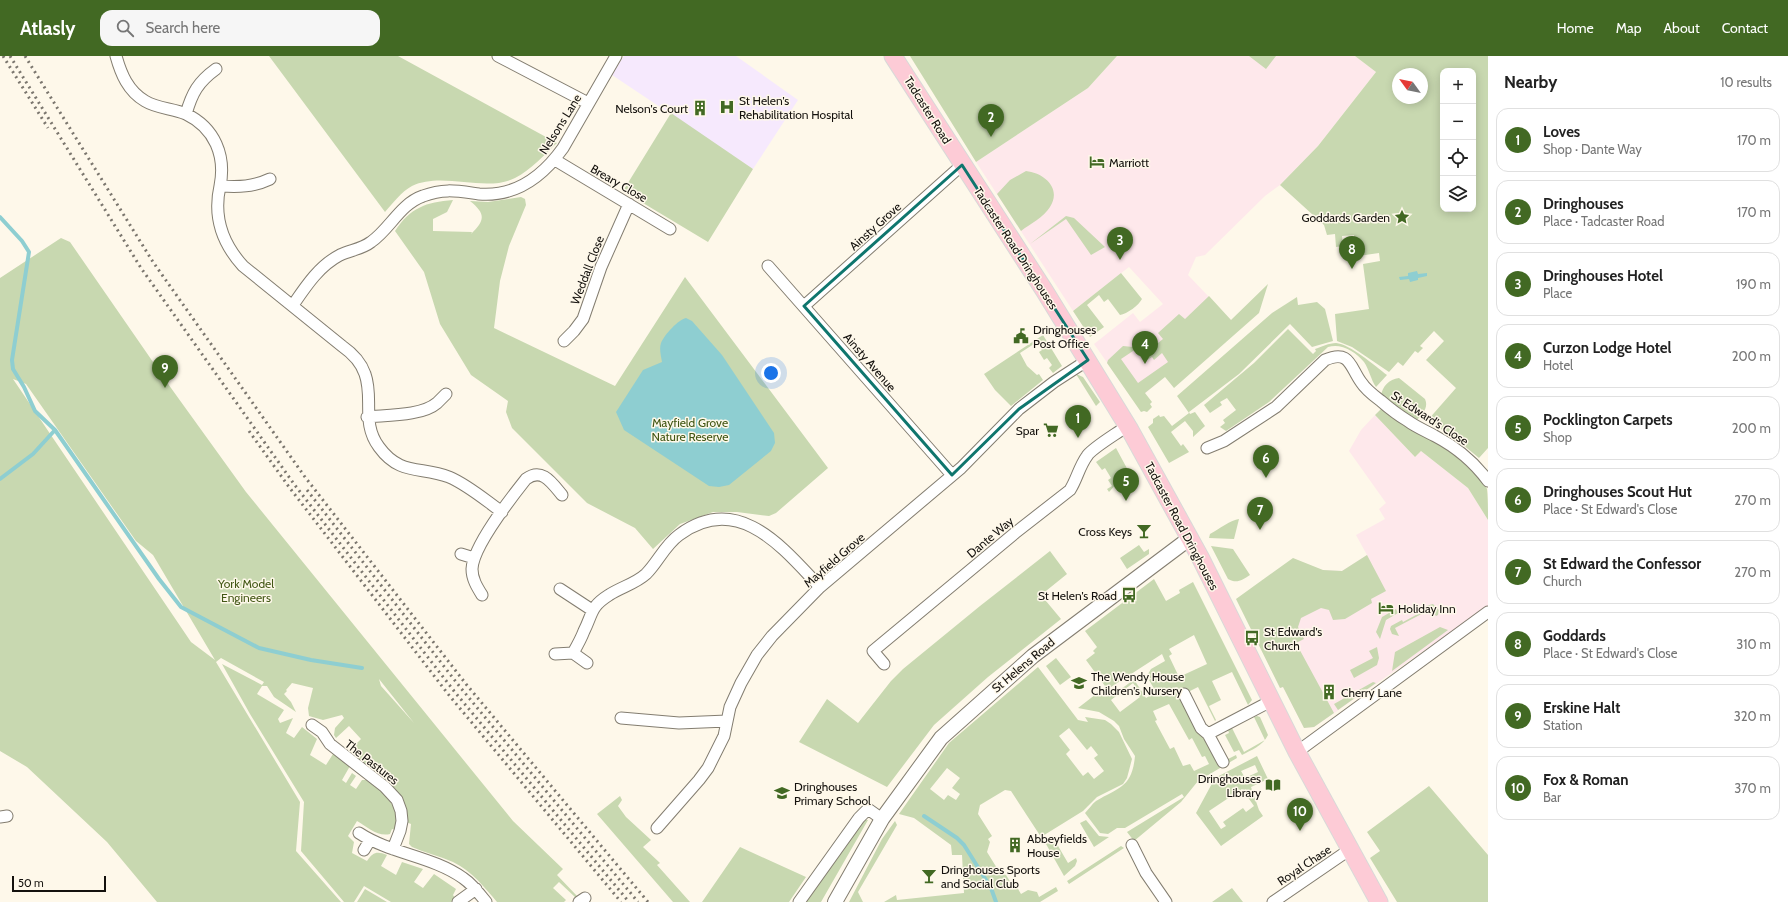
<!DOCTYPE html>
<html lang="en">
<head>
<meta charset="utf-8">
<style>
  body { margin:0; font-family:Cabin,sans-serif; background:#f6f6f6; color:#222 }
  .controls { position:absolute; right:12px; top:12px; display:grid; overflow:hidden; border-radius:8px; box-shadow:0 2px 10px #0003 }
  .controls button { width:36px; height:36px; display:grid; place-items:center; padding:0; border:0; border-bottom:1px solid #e0e0e0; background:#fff; color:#222; font:20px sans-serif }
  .compass { position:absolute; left:1392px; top:12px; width:36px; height:36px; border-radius:50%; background:#fff; box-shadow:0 2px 10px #0003; rotate:303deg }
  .scale { position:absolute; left:12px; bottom:10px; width:94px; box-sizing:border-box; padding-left:4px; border:2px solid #14110d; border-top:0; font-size:11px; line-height:14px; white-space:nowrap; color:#14110d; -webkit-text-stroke:3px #fef8ea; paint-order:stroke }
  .you { position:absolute; left:771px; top:317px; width:14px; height:14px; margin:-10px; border:3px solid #fff; border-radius:50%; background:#1a73e8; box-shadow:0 0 0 6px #1a73e833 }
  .badge { display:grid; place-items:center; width:26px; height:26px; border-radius:50%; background:#426923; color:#fff; font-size:13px; font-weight:700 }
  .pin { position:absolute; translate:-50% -33px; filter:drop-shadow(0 1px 2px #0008) }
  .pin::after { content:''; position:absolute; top:21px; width:14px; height:12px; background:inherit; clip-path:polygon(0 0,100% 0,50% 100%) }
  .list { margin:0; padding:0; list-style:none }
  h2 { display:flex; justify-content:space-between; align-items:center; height:52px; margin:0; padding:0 16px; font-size:17px }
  h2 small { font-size:13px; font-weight:400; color:#767676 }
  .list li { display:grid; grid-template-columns:26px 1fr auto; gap:12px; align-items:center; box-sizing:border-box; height:64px; margin:0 8px 8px; padding:0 8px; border:1px solid #e0e0e0; border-radius:12px }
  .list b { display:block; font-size:15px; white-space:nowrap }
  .list p { margin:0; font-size:13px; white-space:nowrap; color:#767676 }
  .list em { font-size:13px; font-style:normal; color:#767676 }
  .icon { flex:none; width:22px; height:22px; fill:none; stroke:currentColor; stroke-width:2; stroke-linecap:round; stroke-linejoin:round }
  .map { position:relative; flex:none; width:1488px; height:846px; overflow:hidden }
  header { display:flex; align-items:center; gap:24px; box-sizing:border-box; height:56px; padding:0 20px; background:#426923; color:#fff }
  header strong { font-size:19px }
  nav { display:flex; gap:22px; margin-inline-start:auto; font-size:14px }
  .search { width:280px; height:36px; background:#f6f6f6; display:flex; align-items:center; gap:10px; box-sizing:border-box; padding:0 14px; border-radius:12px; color:#767676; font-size:15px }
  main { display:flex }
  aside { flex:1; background:#fff }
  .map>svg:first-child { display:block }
</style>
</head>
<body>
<header>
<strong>Atlasly</strong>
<div class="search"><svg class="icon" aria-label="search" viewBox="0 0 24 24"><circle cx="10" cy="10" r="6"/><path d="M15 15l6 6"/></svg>Search here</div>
<nav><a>Home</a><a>Map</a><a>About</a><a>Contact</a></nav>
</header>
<main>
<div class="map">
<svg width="1488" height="846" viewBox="0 0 1488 846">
  <rect width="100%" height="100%" fill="#fef8ea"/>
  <path fill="#fee8eb" d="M1117 0H1355L1376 16 1318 90 1280 129 1265 140 1205 199 1196 201 1188 219 1231 264 1135 346 1094 288 1133 257 1140 266 1163 248 1129 211 1073 255 976 106 1088 32Z
    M1375 359 1415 401 1421 395 1468 432 1488 464V550L1314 671 1304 672 1283 631 1280 632 1249 568 1323 514 1342 515 1367 499 1356 479 1385 463 1379 453 1386 447 1349 395 1361 374Z"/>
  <path fill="#f6e9fd" d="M624 0H736L798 44 753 113 612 19Z"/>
  <path fill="#c8d8b0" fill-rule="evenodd" d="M269 0H398L557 87C544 99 531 114 515 122 485 137 443 115 412 130 401 136 393 147 385 156Z
    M910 0H1117L1088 32 976 106Z
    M1249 0H1276L1266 13Z
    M1355 0H1488V392L1479 402 1451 379 1427 365 1456 332 1426 304 1444 285 1434 275 1420 290 1423 292 1418 297 1415 295 1403 310 1398 306 1389 316 1352 291 1337 285 1335 258 1369 253 1363 208 1380 205 1379 197 1358 200 1354 179 1342 180 1343 190 1336 191 1335 178 1327 179 1324 169 1280 129 1318 90 1376 16ZM1443 15H1473V153H1443ZM1398 18H1422V42H1398Z
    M671 57 753 113 708 186 623 135Z
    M1026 115C1044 117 1062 132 1050 151 1044 161 1030 168 1021 175L997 138 1010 124Z
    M521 141 525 143 526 149 509 190 500 225 494 272 615 330 685 221 828 412 776 457 769 460 737 456H713L680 468 653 493 635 472 587 447 512 372 506 356 508 345 471 319 440 268 424 216 395 175C410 152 426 146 453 144L447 156 433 163V175L472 176 471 178C485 164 486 158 470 145L488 146Z
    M1066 160 1074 162 1105 191 1091 199 1066 163 1030 188Z
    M61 182 70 186 171 332 246 436 513 765 563 813 557 819 577 840 576 842 559 826 553 832 566 844 564 846H497C484 831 472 815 453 806 440 800 425 797 412 791L409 788 411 768 406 766V757L347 697 361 683 349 670 336 682 334 679 335 672 344 662 342 659 323 664 309 660 308 652 313 632 292 627 286 634 287 635 284 638 291 646 296 656 274 641 267 630H262L257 638 284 654 278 663 280 667 293 662 286 677 294 682 302 671 317 683 310 699 326 709 333 698 350 710 342 724 346 727 352 717 356 720 350 729 356 733 362 724H368C384 737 402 751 395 774L392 773 390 778C378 781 367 771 357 765L348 780 354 786 352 797 367 805C373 796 377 795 387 799L381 810 396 819 402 806 423 813 414 826 423 832 434 818 456 833 453 839 455 842 451 846H391L364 830 354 846H344L301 795 304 746 250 658 222 608 262 629 264 626 221 602 216 606 300 746 296 795 341 846H157L107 786 27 711 0 695V222ZM13 323 26 328 136 485 153 499 215 604 191 586ZM379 623 414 667 381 630Z
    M1121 217 1142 243C1139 249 1127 258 1120 259L1108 243 1104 246 1099 239 1087 249 1104 271 1090 281 1073 255Z
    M1268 228 1259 257 1174 332 1165 321 1145 337 1152 346 1150 348 1152 351 1147 356 1144 355 1141 356 1107 307 1108 304 1123 290 1133 291 1137 289 1144 298 1163 283 1158 277 1179 258 1185 263 1209 240 1231 264ZM1136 293 1145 305 1152 301 1154 304 1162 297 1168 306 1138 327 1121 303Z
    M1297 241 1298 249 1317 246 1325 253 1333 285 1312 291 1290 268 1239 318 1189 356 1190 358 1195 356 1205 370 1193 381V375L1185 365 1171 376 1181 390 1183 388 1189 396 1169 407 1148 371 1153 367V363L1159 359 1160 361 1164 360 1172 370 1189 357 1177 340 1272 257Z
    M1288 273 1313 298 1316 295 1315 293C1321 291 1329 287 1336 287 1350 288 1375 310 1387 319L1376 331C1371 324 1369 313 1364 306 1355 295 1341 287 1328 291L1269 346 1226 375 1220 371 1225 367 1223 364 1236 354 1227 342 1220 346 1222 349 1210 357 1204 349 1254 307Z
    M1043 279 1062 310 1053 317 1049 312 1052 309 1047 302 1044 304 1039 296 1042 294 1037 286 1020 297 1027 310 1037 319 1039 318 1043 324 1011 350 995 334 984 318Z
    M1076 318 1083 321 1100 346 1096 350Z
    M1399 322 1425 343C1429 352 1422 358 1416 365L1381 340C1382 331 1389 323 1399 322Z
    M1381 353C1411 376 1472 398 1487 433 1488 441 1488 455 1488 464L1468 432 1421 395 1415 401 1375 359Z
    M1116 392 1130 418 1119 425 1109 436 1107 433 1112 430 1108 424 1111 422 1105 412 1102 414 1096 406Z
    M1239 463 1234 483 1209 482 1210 478C1219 473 1231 464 1239 463Z
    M1139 489 1144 496 1149 493V498L1127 513 1120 502Z
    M1211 490 1233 493 1250 519C1242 524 1237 528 1228 523Z
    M1050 495 1067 518 1041 539 1061 563 988 621 934 669 887 731 799 686 827 643 858 667 891 625 903 613 980 550Z
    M1367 499 1386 535 1371 543 1372 547 1345 563 1333 564 1329 554 1321 552 1301 562 1298 571 1304 583 1296 587 1334 657 1314 671 1304 672 1283 631 1280 632 1236 543 1293 502 1323 514 1342 515Z
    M1154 523 1166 545 1180 537 1179 534 1193 526 1252 644 1248 649 1232 616 1212 625 1221 644 1209 650 1216 664 1215 665 1198 631 1180 640 1189 661 1205 681 1218 708 1236 699 1237 702 1198 725 1181 746 1134 785 1127 776 1184 741 1182 738 1125 772H1117L1108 778 1100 777 1085 757C1089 753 1092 748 1096 745 1120 731 1132 731 1135 700L1124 683 1119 670 1114 665 1099 656 1078 652 1100 635C1112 642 1122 632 1132 625H1135L1146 642 1156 636 1149 624 1151 623 1148 618 1151 613 1165 605 1162 598 1111 631 1105 630 1086 604 1095 597 1093 595 1097 591 1085 575ZM1194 579 1207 608 1179 621 1169 600 1172 598 1169 593ZM1133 627 1140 637 1138 639 1140 641 1120 656 1111 644ZM1169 648 1189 684 1192 682 1202 701 1205 700 1209 708 1194 715 1190 708 1183 710 1174 691 1170 693 1155 665 1157 664 1153 655Z
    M1433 548 1439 554 1438 559 1436 560 1431 553 1395 572 1399 580 1392 578 1390 573 1391 570 1402 564 1403 566 1427 553 1426 550Z
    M1396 553 1398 557 1386 564 1380 583 1376 576 1382 561Z
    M1440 571 1448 574 1392 615 1395 596Z
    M1377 591 1379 602 1377 609 1354 622 1350 614 1373 602 1369 595Z
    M1056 602 1071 621 1060 629 1046 610Z
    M1038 611 1078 664 1088 666 1085 661 1105 664 1111 668 1119 676 1132 703 1127 722 1123 728 1097 741 1083 755 1041 781 1011 735 1005 734 980 749 978 758 992 780 988 783 990 786 987 796 1000 817 1006 819 1011 827 1014 826 1021 838 1028 834 1037 836 1039 841 1056 831 1058 835 1040 846H884L896 839 897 844 964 837 962 799H952L951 789 914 762 899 758 949 687ZM1069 672 1087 694 1091 690 1098 699 1094 702 1104 715 1094 723 1088 716 1083 720 1066 698 1070 694 1059 680ZM947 712 960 722 952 732 960 738 956 744 948 739 944 744 930 733Z
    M1373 626 1376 627 1338 654 1334 648Z
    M1257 660 1260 661 1268 679C1263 690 1251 694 1242 699L1239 694 1234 696 1225 679 1229 677 1228 674 1232 672 1244 696 1265 684 1254 661Z
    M1257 700 1268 723 1251 731 1259 754 1263 760 1221 790 1196 757 1215 722ZM1255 709 1258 716 1245 722 1241 715ZM1242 733 1254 750 1246 756 1243 752 1223 766 1226 770 1221 773 1209 755Z
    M1429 730 1488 799V846H1397L1370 802 1380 795 1367 776Z
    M620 740 622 744 618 750 626 761 651 784 643 791 660 807 657 809 690 846H673L597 758Z
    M864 764H868L821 846H803L843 795Z
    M1086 764 1099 780 1109 781 1094 791 1080 767Z
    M895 765 897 769 858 836 863 846H849L882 783Z
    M1054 783 1068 807 1076 802 1077 805 1075 810 1064 820 1046 788Z
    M1121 790 1124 792 1069 828 1067 825Z
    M740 791 806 821 789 846H702Z
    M1232 832 1243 846H1212Z
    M365 833 387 846H357Z"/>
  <path fill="#8eced1" d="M1417 215 1418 218 1427 217V220L1418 222V224L1410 226 1409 223 1400 224 1399 221 1408 220V217Z
    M686 262 692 265 722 299 774 377 775 387 771 395 729 429 719 431 709 430 624 374 616 356 643 314 662 306C661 300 659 293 661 287 665 278 678 264 686 262Z"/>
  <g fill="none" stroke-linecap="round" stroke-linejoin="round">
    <path stroke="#8eced1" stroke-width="4" d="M0 161 22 185 29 196 12 304 13 313 24 331 35 355 55 374 159 523 181 551 259 592 311 604 362 612
      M0 423 33 398 55 374
      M924 760 957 782 964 789 991 832 996 846"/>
    <g stroke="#837d70" stroke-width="13">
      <path id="minor" d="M116 0C121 18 128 35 145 45 158 53 173 52 186 58 215 72 226 100 220 130
        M498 0 588 47
        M186 58C192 37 198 26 216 13
        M555 104 670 173
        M270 123C253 131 239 131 220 130 213 161 222 187 243 210L342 290C352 297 361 306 365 318 374 343 361 367 379 391 400 420 421 410 449 421 468 429 485 444 502 456
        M768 210 952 419
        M293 249C306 230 319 210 340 199 351 194 362 193 371 186 390 173 400 148 423 140 444 132 457 135 479 138 516 141 543 120 563 92L616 0
        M804 250 962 109
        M564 285 574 275 583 263 601 211 629 148
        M367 361C387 359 422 360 437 347 440 344 443 341 446 338
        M1207 392 1224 385 1276 351 1325 304C1350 293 1350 311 1361 326 1366 334 1373 339 1381 345 1389 352 1398 359 1408 365 1416 371 1426 375 1435 380 1456 391 1474 406 1488 425
        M461 498 474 502
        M560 533 592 554
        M482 539C477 531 472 523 472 513 473 490 511 442 526 423 542 411 552 427 562 439
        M573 597C577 590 581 583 584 575 593 557 590 551 609 539 621 531 635 528 646 518 658 506 665 489 679 479 738 435 783 492 820 531
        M555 598 573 597 587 607
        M884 608 873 595 1015 477 1070 434C1077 423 1079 411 1087 400 1092 392 1118 377 1127 370
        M1184 638 1201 672 1208 678 1223 706
        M621 662 679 667 727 665
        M312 669 322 676 330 688 385 731 397 744 401 755 402 765 400 775 393 793
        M1208 678 1271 645
        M1297 696 1488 556
        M0 761 7 760
        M657 772 699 724 708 712 724 680 730 651 741 627 757 599 772 580 820 531 961 412 1019 353 1054 326 1088 304
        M359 777C391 798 432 800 463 822 472 828 479 837 486 846
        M1132 789 1146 817 1166 846
        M364 794 370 784
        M458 846 476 833
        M579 846 585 842
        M799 846 859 762 868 753 882 763
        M1273 846 1349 794"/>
    </g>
    <g stroke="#837d70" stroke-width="16">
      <path id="tertiary" d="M835 846 882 763 941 682 1033 600 1190 482"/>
    </g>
    <g stroke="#d9d9d8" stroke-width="19">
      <path id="primary" d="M893 0 1044 234 1130 374 1200 501 1297 696 1379 846"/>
    </g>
    <use href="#minor" stroke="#fff" stroke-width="11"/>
    <use href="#tertiary" stroke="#fff" stroke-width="14"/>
    <use href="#primary" stroke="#fdcbd6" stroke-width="17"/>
    <path stroke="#7b766e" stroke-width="3" stroke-dasharray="2 4" stroke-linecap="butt" d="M3 0 48 72
      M10 0 141 212 294 428 454 635 629 846
      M25 0 153 206 305 421 466 628 648 846
      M249 375 289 431 448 638 621 846
      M307 434 460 631 638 846"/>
  </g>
  <path fill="none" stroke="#0f766e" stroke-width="3" stroke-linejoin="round" d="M962 109 1088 304 1019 353 952 419 804 250Z"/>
  <defs>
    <g id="hospital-bare" transform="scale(1.2)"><path d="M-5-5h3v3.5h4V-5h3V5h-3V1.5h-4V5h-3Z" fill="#426923" stroke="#fef8ea" stroke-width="2.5" paint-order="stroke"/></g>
    <g id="building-bare" transform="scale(1.2)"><path d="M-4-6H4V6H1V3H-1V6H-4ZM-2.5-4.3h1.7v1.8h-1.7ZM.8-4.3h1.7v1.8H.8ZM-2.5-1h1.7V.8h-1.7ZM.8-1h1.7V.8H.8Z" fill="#426923" stroke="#fef8ea" stroke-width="2.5" paint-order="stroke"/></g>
    <g id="hotel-bare" transform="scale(1.2)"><path d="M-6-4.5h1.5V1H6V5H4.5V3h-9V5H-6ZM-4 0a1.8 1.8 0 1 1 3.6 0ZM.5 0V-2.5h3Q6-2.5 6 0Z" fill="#426923" stroke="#fef8ea" stroke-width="2.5" paint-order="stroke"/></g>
    <g id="sight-bare" transform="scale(1.2)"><path d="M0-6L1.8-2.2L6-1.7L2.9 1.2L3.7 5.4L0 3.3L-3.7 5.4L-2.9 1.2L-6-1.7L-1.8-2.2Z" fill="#426923" stroke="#fef8ea" stroke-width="2.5" paint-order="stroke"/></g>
    <g id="civic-bare" transform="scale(1.2)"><path d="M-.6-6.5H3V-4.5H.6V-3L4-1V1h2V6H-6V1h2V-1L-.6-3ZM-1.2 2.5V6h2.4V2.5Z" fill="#426923" stroke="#fef8ea" stroke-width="2.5" paint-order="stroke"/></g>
    <g id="supermarket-bare" transform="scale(1.2)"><path d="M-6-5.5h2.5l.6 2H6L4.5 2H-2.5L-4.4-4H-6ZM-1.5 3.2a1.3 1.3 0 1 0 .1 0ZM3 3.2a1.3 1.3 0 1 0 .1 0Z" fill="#426923" stroke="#fef8ea" stroke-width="2.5" paint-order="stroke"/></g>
    <g id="bar-bare" transform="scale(1.2)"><path d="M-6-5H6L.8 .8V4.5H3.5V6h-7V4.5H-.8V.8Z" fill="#426923" stroke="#fef8ea" stroke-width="2.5" paint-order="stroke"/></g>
    <g id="bus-bare" transform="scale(1.2)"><path d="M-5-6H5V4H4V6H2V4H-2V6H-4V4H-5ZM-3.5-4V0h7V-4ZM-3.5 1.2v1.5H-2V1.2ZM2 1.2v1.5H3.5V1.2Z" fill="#426923" stroke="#fef8ea" stroke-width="2.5" paint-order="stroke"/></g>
    <g id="school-bare" transform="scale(1.2)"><path d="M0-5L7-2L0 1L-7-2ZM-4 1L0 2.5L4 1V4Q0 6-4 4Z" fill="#426923" stroke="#fef8ea" stroke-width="2.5" paint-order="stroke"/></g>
    <g id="library-bare" transform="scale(1.2)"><path d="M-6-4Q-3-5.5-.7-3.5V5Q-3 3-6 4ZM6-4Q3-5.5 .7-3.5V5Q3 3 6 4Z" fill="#426923" stroke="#fef8ea" stroke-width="2.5" paint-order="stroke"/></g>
  </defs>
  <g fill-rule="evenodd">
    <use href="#hospital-bare" x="727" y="51"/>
    <use href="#building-bare" x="700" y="52"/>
    <use href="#hotel-bare" x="1097" y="106"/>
    <use href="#sight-bare" x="1402" y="161"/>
    <use href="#civic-bare" x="1021" y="280"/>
    <use href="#supermarket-bare" x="1051" y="374"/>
    <use href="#bar-bare" x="1144" y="475"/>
    <use href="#bus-bare" x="1129" y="539"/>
    <use href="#hotel-bare" x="1386" y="552"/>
    <use href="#bus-bare" x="1252" y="582"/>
    <use href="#school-bare" x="1079" y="627"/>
    <use href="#building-bare" x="1329" y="636"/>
    <use href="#library-bare" x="1273" y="729"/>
    <use href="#school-bare" x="782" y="737"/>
    <use href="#building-bare" x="1015" y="789"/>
    <use href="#bar-bare" x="929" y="820"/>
  </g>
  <g text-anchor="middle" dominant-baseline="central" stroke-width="3" stroke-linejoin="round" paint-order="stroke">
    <g font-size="12" fill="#14110d" stroke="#fef8ea" text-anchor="start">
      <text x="739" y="44">St Helen's<tspan x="739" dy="14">Rehabilitation Hospital</tspan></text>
      <text x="688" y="52" text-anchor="end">Nelson's Court</text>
      <text x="1109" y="106">Marriott</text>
      <text x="1390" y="161" text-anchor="end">Goddards Garden</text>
      <text x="1033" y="273">Dringhouses<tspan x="1033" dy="14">Post Office</tspan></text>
      <text x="1039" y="374" text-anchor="end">Spar</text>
      <text x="1132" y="475" text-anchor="end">Cross Keys</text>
      <text x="1117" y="539" text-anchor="end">St Helen's Road</text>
      <text x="1398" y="552">Holiday Inn</text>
      <text x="1264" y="575">St Edward's<tspan x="1264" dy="14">Church</tspan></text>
      <text x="1091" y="620">The Wendy House<tspan x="1091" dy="14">Children's Nursery</tspan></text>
      <text x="1341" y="636">Cherry Lane</text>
      <text x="1261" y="722" text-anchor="end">Dringhouses<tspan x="1261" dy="14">Library</tspan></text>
      <text x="794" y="730">Dringhouses<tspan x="794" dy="14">Primary School</tspan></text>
      <text x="1027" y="782">Abbeyfields<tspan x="1027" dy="14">House</tspan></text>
      <text x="941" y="813">Dringhouses Sports<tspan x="941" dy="14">and Social Club</tspan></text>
    </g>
    <g font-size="12" fill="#14110d" stroke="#fef8ea">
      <text transform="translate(928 54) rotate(58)">Tadcaster Road</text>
      <text transform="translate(560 68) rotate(-58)">Nelsons Lane</text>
      <text transform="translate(619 127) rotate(30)">Breary Close</text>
      <text transform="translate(875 170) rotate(-42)">Ainsty Grove</text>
      <text transform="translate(1016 192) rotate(57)">Tadcaster Road Dringhouses</text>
      <text transform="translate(587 214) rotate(-69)">Weddall Close</text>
      <text transform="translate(870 306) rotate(49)">Ainsty Avenue</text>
      <text transform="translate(1430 362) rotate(33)">St Edward's Close</text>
      <text transform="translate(1182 470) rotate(62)">Tadcaster Road Dringhouses</text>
      <text transform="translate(990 481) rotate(-40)">Dante Way</text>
      <text transform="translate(834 504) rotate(-41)">Mayfield Grove</text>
      <text transform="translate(1023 609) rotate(-40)">St Helens Road</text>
      <text transform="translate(372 706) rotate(38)">The Pastures</text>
      <text transform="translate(1304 809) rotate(-34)">Royal Chase</text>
    </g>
    <g font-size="12" fill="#425715" stroke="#fef8ea">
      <text x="690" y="366">Mayfield Grove<tspan x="690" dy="14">Nature Reserve</tspan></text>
      <text x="246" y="527">York Model<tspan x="246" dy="14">Engineers</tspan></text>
    </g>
  </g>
</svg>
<div class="controls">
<button>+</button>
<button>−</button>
<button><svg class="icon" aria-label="locate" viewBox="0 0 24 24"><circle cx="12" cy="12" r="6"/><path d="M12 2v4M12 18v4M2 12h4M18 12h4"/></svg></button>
<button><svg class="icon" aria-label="layers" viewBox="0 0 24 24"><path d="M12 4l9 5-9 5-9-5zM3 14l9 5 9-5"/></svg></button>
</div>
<svg class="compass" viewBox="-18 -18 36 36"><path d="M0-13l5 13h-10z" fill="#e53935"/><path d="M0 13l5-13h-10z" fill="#767676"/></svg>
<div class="scale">50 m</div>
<div class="you"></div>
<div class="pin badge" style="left:1078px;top:382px">1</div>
<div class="pin badge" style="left:991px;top:81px">2</div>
<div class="pin badge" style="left:1120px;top:204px">3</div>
<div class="pin badge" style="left:1145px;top:308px">4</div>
<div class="pin badge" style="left:1126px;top:445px">5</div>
<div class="pin badge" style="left:1266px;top:422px">6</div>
<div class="pin badge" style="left:1260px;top:474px">7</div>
<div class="pin badge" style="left:1352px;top:213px">8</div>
<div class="pin badge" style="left:165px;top:332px">9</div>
<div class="pin badge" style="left:1300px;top:775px">10</div>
</div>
<aside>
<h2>Nearby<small>10 results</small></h2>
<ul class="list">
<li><span class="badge">1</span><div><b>Loves</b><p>Shop · Dante Way</p></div><em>170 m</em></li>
<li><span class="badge">2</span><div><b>Dringhouses</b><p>Place · Tadcaster Road</p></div><em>170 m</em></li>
<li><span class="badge">3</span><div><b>Dringhouses Hotel</b><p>Place</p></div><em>190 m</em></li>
<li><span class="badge">4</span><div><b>Curzon Lodge Hotel</b><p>Hotel</p></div><em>200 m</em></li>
<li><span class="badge">5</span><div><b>Pocklington Carpets</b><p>Shop</p></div><em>200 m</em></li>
<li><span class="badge">6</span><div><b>Dringhouses Scout Hut</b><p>Place · St Edward's Close</p></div><em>270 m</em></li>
<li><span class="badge">7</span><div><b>St Edward the Confessor</b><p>Church</p></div><em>270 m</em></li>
<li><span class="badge">8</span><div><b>Goddards</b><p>Place · St Edward's Close</p></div><em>310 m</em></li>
<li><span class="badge">9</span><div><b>Erskine Halt</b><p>Station</p></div><em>320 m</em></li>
<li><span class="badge">10</span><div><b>Fox &amp; Roman</b><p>Bar</p></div><em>370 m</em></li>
</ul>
</aside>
</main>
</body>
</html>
